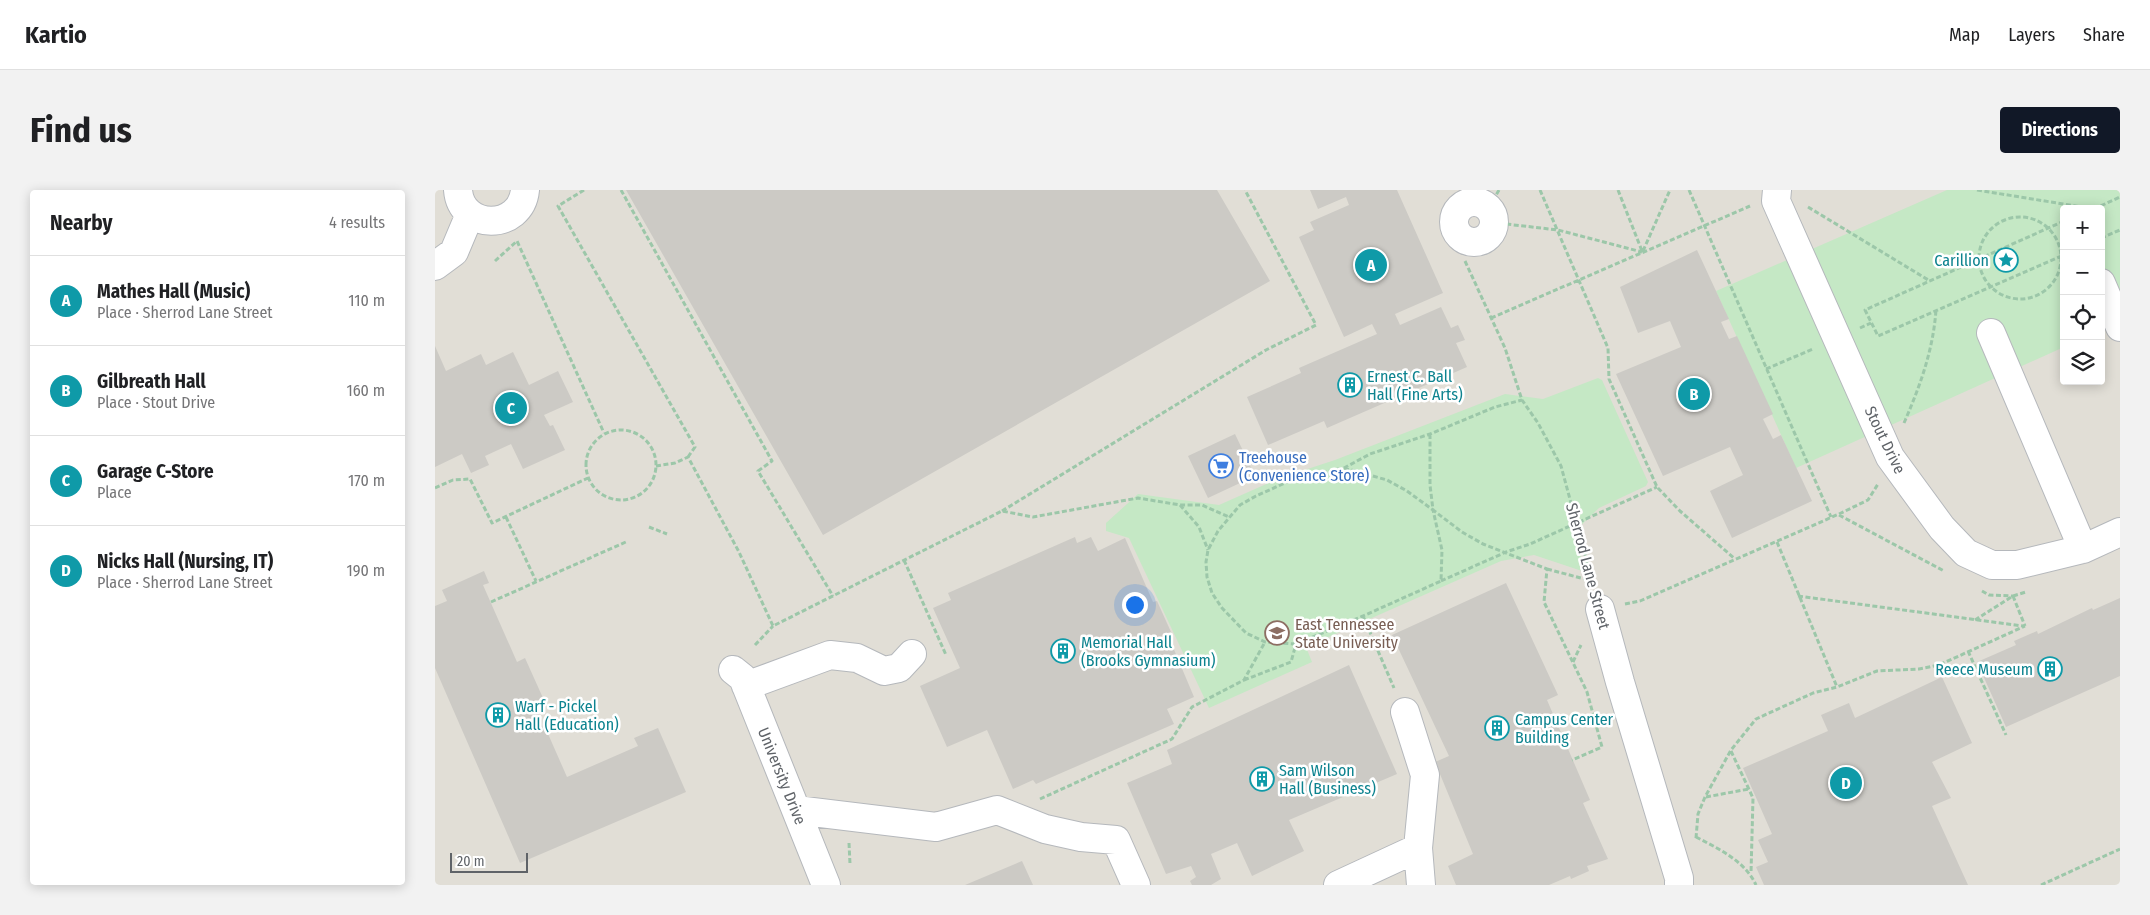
<!DOCTYPE html>
<html lang="en">
<head>
<meta charset="utf-8">
<style>
  body { margin:0; font-family:"Fira Sans Condensed",sans-serif; background:#f2f2f2; color:#202124 }
  .controls { position:absolute; right:15px; top:15px; display:grid; overflow:hidden; border-radius:5px; box-shadow:0 2px 12px #0003 }
  .controls button { width:45px; height:45px; display:grid; place-items:center; padding:0; border:0; border-bottom:1px solid #e0e0e0; background:#fff; color:#202124; font:25px sans-serif }
  .scale { position:absolute; left:15px; bottom:12px; width:78px; box-sizing:border-box; padding-left:5px; border:2px solid #5f6368; border-top:0; font-size:14px; line-height:18px; white-space:nowrap; color:#5f6368; -webkit-text-stroke:4px #fff; paint-order:stroke }
  .you { position:absolute; left:699px; top:414px; width:18px; height:18px; margin:-12px; border:4px solid #fff; border-radius:50%; background:#1a73e8; box-shadow:0 0 0 8px #1a73e833 }
  .badge { display:grid; place-items:center; width:32px; height:32px; border-radius:50%; background:#111827; color:#fff; font-size:16px; font-weight:700 }
  .pin { position:absolute; translate:-50% -50%; border:2px solid #fff; box-shadow:0 1px 5px #0006 }
  .list { margin:0; padding:0; list-style:none }
  h2 { display:flex; justify-content:space-between; align-items:center; height:65px; margin:0; padding:0 20px; font-size:21px }
  h2 small { font-size:16px; font-weight:400; color:#757577 }
  .list li { display:grid; grid-template-columns:32px 1fr auto; gap:15px; align-items:center; box-sizing:border-box; height:90px; padding:0 20px; border-top:1px solid #e0e0e0 }
  .list b { display:block; font-size:19px; white-space:nowrap }
  .list p { margin:0; font-size:16px; white-space:nowrap; color:#757577 }
  .list em { font-size:16px; font-style:normal; color:#757577 }
  .icon { flex:none; width:28px; height:28px; fill:none; stroke:currentColor; stroke-width:2; stroke-linecap:round; stroke-linejoin:round }
  .map { position:relative; flex:none; width:1685px; height:695px; overflow:hidden; border-radius:5px }
  header { display:flex; align-items:center; gap:30px; box-sizing:border-box; height:70px; padding:0 25px; background:#fff; border-bottom:1px solid #e0e0e0 }
  header strong { font-size:24px }
  nav { display:flex; gap:28px; margin-inline-start:auto; font-size:18px }
  .intro { display:flex; align-items:center; justify-content:space-between; box-sizing:border-box; height:120px; padding:0 30px }
  h1 { margin:0; font-size:35px }
  .button { padding:12px 22px; border-radius:5px; background:#111827; color:#fff; font-size:18px; font-weight:700 }
  main { display:flex; gap:30px; padding:0 30px }
  aside { flex:1; background:#fff; border-radius:5px; box-shadow:0 2px 12px #0003 }
  .map>svg:first-child { display:block }
</style>
</head>
<body>
<header>
<strong>Kartio</strong>
<nav><a>Map</a><a>Layers</a><a>Share</a></nav>
</header>
<div class="intro"><h1>Find us</h1><a class="button">Directions</a></div>
<main>
<aside>
<h2>Nearby<small>4 results</small></h2>
<ul class="list">
<li><span class="badge" style="background:#0f9aa8">A</span><div><b>Mathes Hall (Music)</b><p>Place · Sherrod Lane Street</p></div><em>110 m</em></li>
<li><span class="badge" style="background:#0f9aa8">B</span><div><b>Gilbreath Hall</b><p>Place · Stout Drive</p></div><em>160 m</em></li>
<li><span class="badge" style="background:#0f9aa8">C</span><div><b>Garage C-Store</b><p>Place</p></div><em>170 m</em></li>
<li><span class="badge" style="background:#0f9aa8">D</span><div><b>Nicks Hall (Nursing, IT)</b><p>Place · Sherrod Lane Street</p></div><em>190 m</em></li>
</ul>
</aside>
<div class="map">
<svg width="1685" height="695" viewBox="0 0 1685 695">
  <rect width="100%" height="100%" fill="#f1efe8"/>
  <path fill="#e1ded6" fill-rule="evenodd" d="M0 0H1685V695H0ZM1629 19H1666V191H1629Z"/>
  <path fill="#c5e8c5" d="M1512 0H1685V132L1666 140V19H1629V157L1361 278 1281 101Z
    M1163 188 1167 190 1213 292 1211 296 1164 318 1139 342 1150 382 1099 365 1066 371 871 457 877 472 774 518 694 348 671 341V333L703 304 784 315 845 288 900 270 1070 204 1108 209Z"/>
  <path fill="#cccac5" d="M191 0H782L835 91 388 345Z
    M875 0H962L1008 103 960 124 965 135 1006 117 1016 138 1023 135 1030 150 1021 153 1032 177 892 238 889 231 833 255 812 207 866 183 864 178 942 144 937 134 909 147 864 47 879 40 875 32 914 15 911 7 883 19Z
    M1262 60 1294 129 1286 132 1294 149 1302 146 1338 224 1328 229 1338 249 1346 245 1377 311 1297 348 1275 301 1308 285 1295 257 1228 286 1181 184 1246 157 1235 131 1203 143 1185 97Z
    M0 156 11 181 46 164 51 175 78 162 94 195 123 181 138 212 109 225 115 236 118 235 130 260 88 279 76 254 50 266 54 275 36 283 27 264 0 277Z
    M800 244 820 286 773 308 753 266Z
    M640 347 642 353 656 347 663 361 690 348 718 412 722 411 736 442 732 443 759 507 732 519 739 534 601 594 598 590 578 599 552 540 512 557 485 496 525 478 498 418 516 410 513 403Z
    M49 381 54 393 48 395 82 472 90 468 108 508 99 512 132 587 203 556 199 548 223 538 251 602 85 673 0 478V416L12 411 7 400Z
    M1071 393 1123 505 1112 510 1155 610 1148 613 1173 669 1152 676 1154 681 1136 689 1135 686 1114 695H1021L1013 676 1038 664 1000 572 1014 566 957 445Z
    M1685 408V486L1571 537 1542 472 1581 455 1579 451 1602 441 1603 444 1657 418 1658 420Z
    M914 475 962 584 854 630 869 661 817 686 802 653 776 664 786 689 776 695H757L755 691 761 687 756 676 731 684 692 593 737 574 732 560Z
    M1507 487 1537 553 1497 572 1516 608 1497 616 1533 695H1329L1321 677 1333 672 1323 650 1337 644 1308 578 1393 541 1386 525 1414 513 1420 528Z
    M587 671 598 695H530Z"/>
  <g fill="none" stroke-linecap="round" stroke-linejoin="round">
    <g stroke="#b5b8bc" stroke-width="30">
      <path id="minor" d="M23 0C26 41 86 41 90 0
        M1342 0 1341 11 1455 267 1507 338 1531 363 1557 375H1582L1648 359 1685 342
        M1019 32a20 20 0 1 1 40 0a20 20 0 1 1-40 0Z
        M0 76 19 62 35 24
        M1666 93 1685 137
        M1556 143 1648 359
        M1165 419 1185 492 1244 688V695
        M298 480 308 488 391 695
        M311 496 395 465 422 468 449 481 464 478 477 464
        M970 522 990 585 983 658 986 695
        M361 620 501 637 562 620 610 639 646 647 681 650 701 695
        M903 695 983 658"/>
    </g>
    <path stroke="#9cc7a9" stroke-width="3" stroke-dasharray="5 2.5" stroke-linecap="butt" d="M149 0 123 16 260 257 253 267
      M186 0 337 271 323 281 398 406
      M1064 0 1060 7 1071 34 1123 40 1207 62
      M1105 0 1173 158 1174 189 1222 297 1245 321 1300 369
      M1183 0 1207 61
      M1254 0 1396 327
      M1542 0 1659 19
      M1373 17 1495 91
      M1659 19 1685 7
      M1544 68a41 41 0 1 1 82 0a41 41 0 1 1-82 0Z
      M1629 31 1430 120 1443 146 1629 65
      M1666 48 1685 40
      M1208 61 1235 0
      M60 71 82 51 169 243
      M1030 71 1070 158 1087 210 1103 233 1126 276 1158 394
      M1056 128 1315 16
      M1425 138 1436 133
      M1331 179 1378 159
      M1469 233C1485 196 1498 161 1501 120
      M151 275a35 35 0 1 1 70 0a35 35 0 1 1-70 0Z
      M995 244V295L998 320 1027 342 1048 354 1112 379 1109 412 1152 502 1167 557 1137 570
      M221 276 240 273 253 267 304 362 338 436 567 321 598 327 703 308 745 315H767L794 327
      M909 278 952 290 972 301 998 320 1007 360 1006 391 928 426 861 454 830 452 811 443 787 418 777 403 772 387 771 372 773 360 783 341 805 315 821 306 861 288 909 278 935 264 995 244 1060 217 1087 210
      M0 298 18 290 35 289 57 333 153 288
      M745 315 764 337 773 360
      M567 321 831 160 881 135 810 0
      M1404 325 1509 381
      M71 327 101 391
      M214 337 232 344
      M1342 352 1402 497
      M469 370 511 465
      M1112 379 1157 391
      M1006 391 1071 362 1095 354 1222 297
      M1547 401 1554 405 1578 406
      M1363 406 1588 436
      M1578 406 1590 436
      M56 412 193 351
      M1190 414 1205 411 1404 324 1433 310 1443 294
      M928 426 959 498
      M1540 430 1578 406 1591 402
      M320 455 338 436
      M1533 461 1571 545
      M1138 472 1146 455
      M809 490 856 472 861 454
      M1296 561 1318 608 1316 683
      M1271 607 1314 599
      M605 609 737 549 757 517 809 490 830 452
      M1261 647C1284 659 1310 671 1321 695
      M1261 648 1263 624 1270 607 1296 560 1321 529 1378 503 1402 497 1442 481 1484 479 1504 475 1590 436
      M414 653 415 674
      M1606 695 1685 659"/>
    <use href="#minor" stroke="#fff" stroke-width="28"/>
  </g>
  <defs>
    <g id="sight-ring" transform="scale(1.25)"><circle r="9.5" fill="#fff" stroke="#0f9aa8" stroke-width="1.5"/><path d="M0-6L1.8-2.2L6-1.7L2.9 1.2L3.7 5.4L0 3.3L-3.7 5.4L-2.9 1.2L-6-1.7L-1.8-2.2Z" fill="#0f9aa8"/></g>
    <g id="building-ring" transform="scale(1.25)"><circle r="9.5" fill="#fff" stroke="#0f9aa8" stroke-width="1.5"/><path d="M-4-6H4V6H1V3H-1V6H-4ZM-2.5-4.3h1.7v1.8h-1.7ZM.8-4.3h1.7v1.8H.8ZM-2.5-1h1.7V.8h-1.7ZM.8-1h1.7V.8H.8Z" fill="#0f9aa8"/></g>
    <g id="supermarket-ring" transform="scale(1.25)"><circle r="9.5" fill="#fff" stroke="#3f7fe0" stroke-width="1.5"/><path d="M-6-5.5h2.5l.6 2H6L4.5 2H-2.5L-4.4-4H-6ZM-1.5 3.2a1.3 1.3 0 1 0 .1 0ZM3 3.2a1.3 1.3 0 1 0 .1 0Z" fill="#3f7fe0"/></g>
    <g id="university-ring" transform="scale(1.25)"><circle r="9.5" fill="#fff" stroke="#8d6e63" stroke-width="1.5"/><path d="M0-5L7-2L0 1L-7-2ZM-4 1L0 2.5L4 1V4Q0 6-4 4Z" fill="#8d6e63"/></g>
  </defs>
  <g fill-rule="evenodd">
    <use href="#sight-ring" x="1571" y="70"/>
    <use href="#building-ring" x="915" y="195"/>
    <use href="#supermarket-ring" x="786" y="276"/>
    <use href="#university-ring" x="842" y="443"/>
    <use href="#building-ring" x="628" y="461"/>
    <use href="#building-ring" x="1615" y="479"/>
    <use href="#building-ring" x="63" y="525"/>
    <use href="#building-ring" x="1062" y="538"/>
    <use href="#building-ring" x="827" y="589"/>
  </g>
  <g text-anchor="middle" dominant-baseline="central" stroke-width="5" stroke-linejoin="round" paint-order="stroke">
    <g font-size="16" fill="#0d838f" stroke="#fff" text-anchor="start">
      <text x="1554" y="70" text-anchor="end">Carillion</text>
      <text x="932" y="186">Ernest C. Ball<tspan x="932" dy="18">Hall (Fine Arts)</tspan></text>
      <text x="646" y="452">Memorial Hall<tspan x="646" dy="18">(Brooks Gymnasium)</tspan></text>
      <text x="1598" y="479" text-anchor="end">Reece Museum</text>
      <text x="80" y="516">Warf - Pickel<tspan x="80" dy="18">Hall (Education)</tspan></text>
      <text x="1080" y="529">Campus Center<tspan x="1080" dy="18">Building</tspan></text>
      <text x="844" y="580">Sam Wilson<tspan x="844" dy="18">Hall (Business)</tspan></text>
    </g>
    <g font-size="16" fill="#5f6368" stroke="#fff">
      <text transform="translate(1450 250) rotate(64)">Stout Drive</text>
      <text transform="translate(1153 376) rotate(75)">Sherrod Lane Street</text>
      <text transform="translate(347 586) rotate(68)">University Drive</text>
    </g>
    <g font-size="16" fill="#366cbe" stroke="#fff" text-anchor="start">
      <text x="804" y="267">Treehouse<tspan x="804" dy="18">(Convenience Store)</tspan></text>
    </g>
    <g font-size="16" fill="#785e54" stroke="#fff" text-anchor="start">
      <text x="860" y="434">East Tennessee<tspan x="860" dy="18">State University</tspan></text>
    </g>
  </g>
</svg>
<div class="controls">
<button>+</button>
<button>−</button>
<button><svg class="icon" aria-label="locate" viewBox="0 0 24 24"><circle cx="12" cy="12" r="6"/><path d="M12 2v4M12 18v4M2 12h4M18 12h4"/></svg></button>
<button><svg class="icon" aria-label="layers" viewBox="0 0 24 24"><path d="M12 4l9 5-9 5-9-5zM3 14l9 5 9-5"/></svg></button>
</div>
<div class="scale">20 m</div>
<div class="you"></div>
<div class="pin badge" style="left:936px;top:75px;background:#0f9aa8">A</div>
<div class="pin badge" style="left:1259px;top:204px;background:#0f9aa8">B</div>
<div class="pin badge" style="left:76px;top:218px;background:#0f9aa8">C</div>
<div class="pin badge" style="left:1411px;top:593px;background:#0f9aa8">D</div>
</div>
</main>
</body>
</html>
